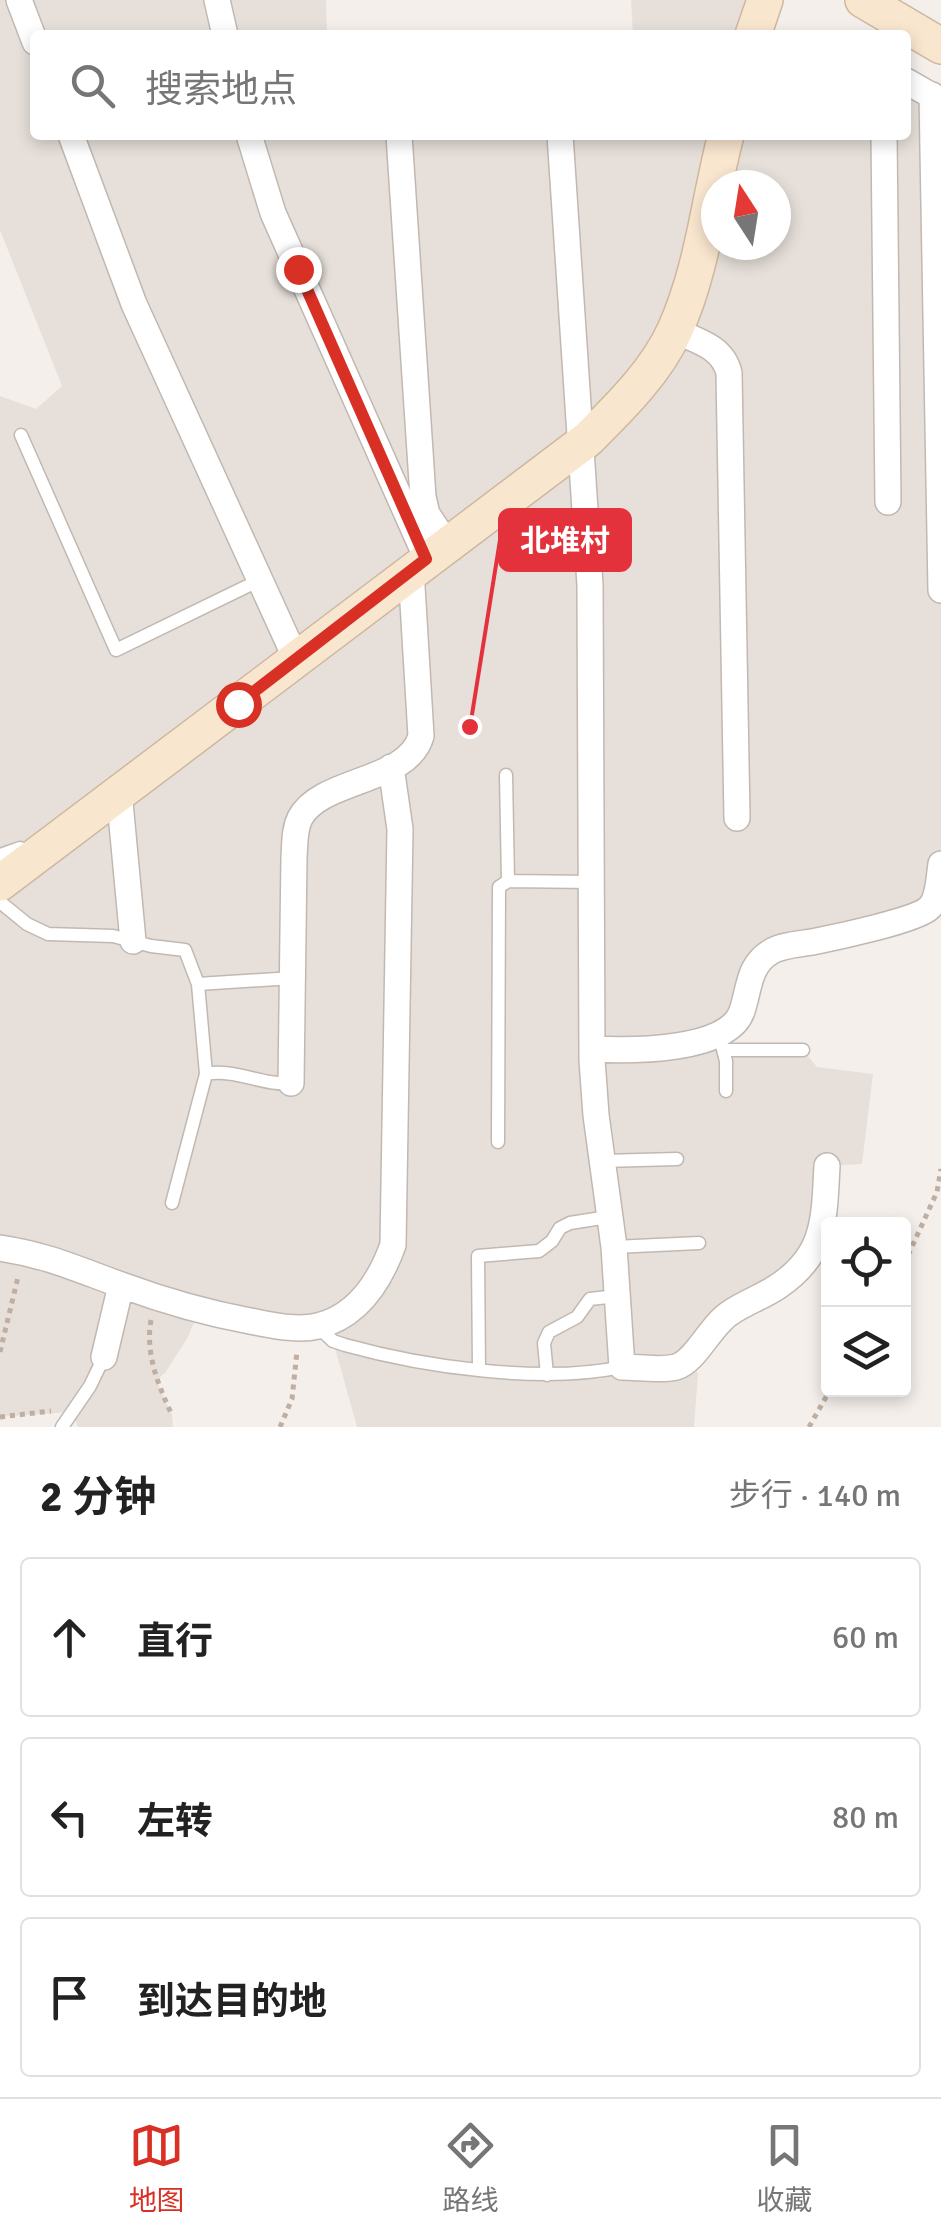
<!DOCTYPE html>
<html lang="zh">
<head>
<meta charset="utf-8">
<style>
  body { margin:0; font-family:Signika,"Noto Sans SC",sans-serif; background:#f2f2f2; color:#222 }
  .controls { position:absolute; right:30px; bottom:30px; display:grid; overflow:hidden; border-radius:10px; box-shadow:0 5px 15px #0003 }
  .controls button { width:90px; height:90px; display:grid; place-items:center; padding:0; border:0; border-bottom:2px solid #e0e0e0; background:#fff; color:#222; font:50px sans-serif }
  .compass { position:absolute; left:701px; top:170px; width:90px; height:90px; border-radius:50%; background:#fff; box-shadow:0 5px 15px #0003; rotate:348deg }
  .stop { position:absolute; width:30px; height:30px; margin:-22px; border:8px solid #d93025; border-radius:50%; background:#fff }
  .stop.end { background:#d93025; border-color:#fff; box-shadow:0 2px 10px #0008 }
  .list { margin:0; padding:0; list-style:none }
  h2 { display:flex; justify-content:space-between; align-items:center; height:130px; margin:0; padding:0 40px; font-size:42px }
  h2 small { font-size:32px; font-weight:400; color:#767676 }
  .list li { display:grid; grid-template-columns:65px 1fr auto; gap:30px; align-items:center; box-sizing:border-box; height:160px; margin:0 20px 20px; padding:0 20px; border:2px solid #e0e0e0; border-radius:10px }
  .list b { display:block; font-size:38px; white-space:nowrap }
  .list em { font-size:32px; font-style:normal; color:#767676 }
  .icon { flex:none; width:55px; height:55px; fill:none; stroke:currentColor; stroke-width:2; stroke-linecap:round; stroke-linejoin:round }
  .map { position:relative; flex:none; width:941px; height:1427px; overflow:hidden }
  .search { position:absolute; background:#fff; box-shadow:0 5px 15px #0003; left:30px; right:30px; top:30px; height:110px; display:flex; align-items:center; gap:25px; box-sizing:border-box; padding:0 35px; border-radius:10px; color:#767676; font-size:38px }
  .sheet { height:670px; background:#fff }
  nav { display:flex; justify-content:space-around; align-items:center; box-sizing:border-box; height:140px; border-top:2px solid #e0e0e0; background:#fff; font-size:28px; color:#767676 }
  nav a { display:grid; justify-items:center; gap:5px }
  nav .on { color:#d93025 }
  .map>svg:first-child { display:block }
</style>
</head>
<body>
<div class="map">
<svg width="941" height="1427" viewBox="0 0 941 1427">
  <rect width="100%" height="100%" fill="#f4efeb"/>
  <path fill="#e7e0da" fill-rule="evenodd" d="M0 0H326L327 35H35V135H906V81L932 95 941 590V864L935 897 775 949 733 1026 725 1050H803L817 1067 873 1074 862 1164 827 1166 818 1242 690 1359 698 1374 694 1427H357L333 1341 317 1327 199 1310 188 1337 165 1373 156 1380 172 1415 173 1427H78L72 1412 0 1417V396L36 409 62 386 0 230ZM716 185H776V245H716Z
    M631 0H765L753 35H633Z"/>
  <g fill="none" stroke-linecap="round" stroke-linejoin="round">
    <g stroke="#c1b8b1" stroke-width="15">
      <path id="lane" d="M21 435 116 650 260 580
        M506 775 508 881
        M0 855 20 848 31 851
        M0 902 27 924 48 934 113 936 151 946 185 950 198 984 206 1074 172 1203
        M198 984 293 978
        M721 1042 726 1061V1091
        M725 1050H803
        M206 1074C235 1068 262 1086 291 1083
        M498 1142 499 887 508 881 592 882
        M602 1161 677 1159
        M614 1247 699 1243
        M317 1326 333 1341 345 1345C424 1367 542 1384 622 1367
        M479 1368 478 1256 539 1251 552 1241 560 1228 570 1223 608 1217
        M547 1375 544 1343 549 1332 577 1317 590 1299 617 1296
        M62 1427 90 1386 104 1357"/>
    </g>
    <g stroke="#c1b8b1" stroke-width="28">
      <path id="street" d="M19 0 35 42
        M217 0 225 35
        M906 81 941 101
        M932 95 941 590
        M71 135 134 304 296 659
        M249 135 273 213 427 559
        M399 135 423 497 427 514 447 544
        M560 135 590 585 592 1060 596 1115 614 1247 622 1367C638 1367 660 1371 676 1367 696 1361 710 1326 730 1313 744 1303 762 1297 777 1287 826 1255 824 1219 827 1166
        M884 135 888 502
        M675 331C698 341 723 347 729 373L737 818
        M119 792 133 941
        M592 1049C629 1051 728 1052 742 1011 750 987 748 965 772 951 785 944 803 944 817 941 837 937 917 920 929 908 939 899 939 876 941 864
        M291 1083 294 857C295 844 294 830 300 818 321 778 408 783 421 736L411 570
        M0 1248C48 1255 79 1270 124 1286 165 1301 207 1313 250 1321 272 1325 296 1331 318 1326 358 1316 380 1281 393 1245L400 829 391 767
        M104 1357 121 1285"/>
    </g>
    <g stroke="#ceb89f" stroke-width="38">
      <path id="secondary" d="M863 0 941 46
        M753 35 765 0
        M0 883 588 439C620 407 656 372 675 330 703 268 709 199 726 135"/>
    </g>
    <path stroke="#bfaea1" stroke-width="5" stroke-dasharray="5 5" stroke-linecap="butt" d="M904 1264 937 1192 941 1169
      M151 1320C145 1353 158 1385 172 1415
      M0 1352 18 1277
      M0 1417 51 1411
      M280 1427 292 1399 297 1351
      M809 1427 830 1390"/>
    <use href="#lane" stroke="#fff" stroke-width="12"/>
    <use href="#street" stroke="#fff" stroke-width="25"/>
    <use href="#secondary" stroke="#f9e6cf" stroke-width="35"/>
  </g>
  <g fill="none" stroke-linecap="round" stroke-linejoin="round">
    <path stroke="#d93025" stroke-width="12" d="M238 704 426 559 298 269"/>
  </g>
  <path fill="none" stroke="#e4323d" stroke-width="4" d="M470 727L500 540"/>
  <circle fill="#e4323d" stroke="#fff" stroke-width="4" cx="470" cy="727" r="10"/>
  <rect fill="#e4323d" stroke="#e4323d" stroke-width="4" x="500" y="510" width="130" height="60" rx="10"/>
  <g font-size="30" text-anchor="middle" font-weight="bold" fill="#fff">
    <text x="565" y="551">北堆村</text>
  </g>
</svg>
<div class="controls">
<button><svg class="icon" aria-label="locate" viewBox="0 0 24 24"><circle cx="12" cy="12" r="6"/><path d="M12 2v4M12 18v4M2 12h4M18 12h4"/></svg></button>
<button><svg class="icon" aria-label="layers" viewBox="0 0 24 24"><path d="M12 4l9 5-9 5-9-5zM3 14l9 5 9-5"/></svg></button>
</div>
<svg class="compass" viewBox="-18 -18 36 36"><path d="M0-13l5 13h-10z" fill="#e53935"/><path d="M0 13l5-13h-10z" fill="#767676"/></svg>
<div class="stop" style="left:238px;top:704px"></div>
<div class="stop end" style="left:298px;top:269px"></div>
<div class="search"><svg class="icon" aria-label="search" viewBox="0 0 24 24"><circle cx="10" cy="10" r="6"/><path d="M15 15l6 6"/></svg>搜索地点</div>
</div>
<section class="sheet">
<h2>2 分钟<small>步行 · 140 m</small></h2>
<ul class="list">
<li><svg class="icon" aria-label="ahead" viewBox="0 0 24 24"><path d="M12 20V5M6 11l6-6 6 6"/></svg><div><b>直行</b></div><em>60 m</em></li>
<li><svg class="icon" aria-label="left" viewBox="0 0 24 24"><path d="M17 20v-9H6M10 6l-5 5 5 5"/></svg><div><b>左转</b></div><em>80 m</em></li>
<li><svg class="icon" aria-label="arrive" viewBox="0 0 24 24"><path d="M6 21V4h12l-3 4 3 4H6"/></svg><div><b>到达目的地</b></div></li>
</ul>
</section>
<nav>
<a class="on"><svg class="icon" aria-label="map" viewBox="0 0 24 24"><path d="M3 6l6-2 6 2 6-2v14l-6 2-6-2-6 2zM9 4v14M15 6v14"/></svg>地图</a>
<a><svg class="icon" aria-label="directions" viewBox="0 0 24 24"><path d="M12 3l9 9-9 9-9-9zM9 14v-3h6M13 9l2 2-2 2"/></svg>路线</a>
<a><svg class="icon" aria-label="saved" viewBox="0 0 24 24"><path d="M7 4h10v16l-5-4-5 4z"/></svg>收藏</a>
</nav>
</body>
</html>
